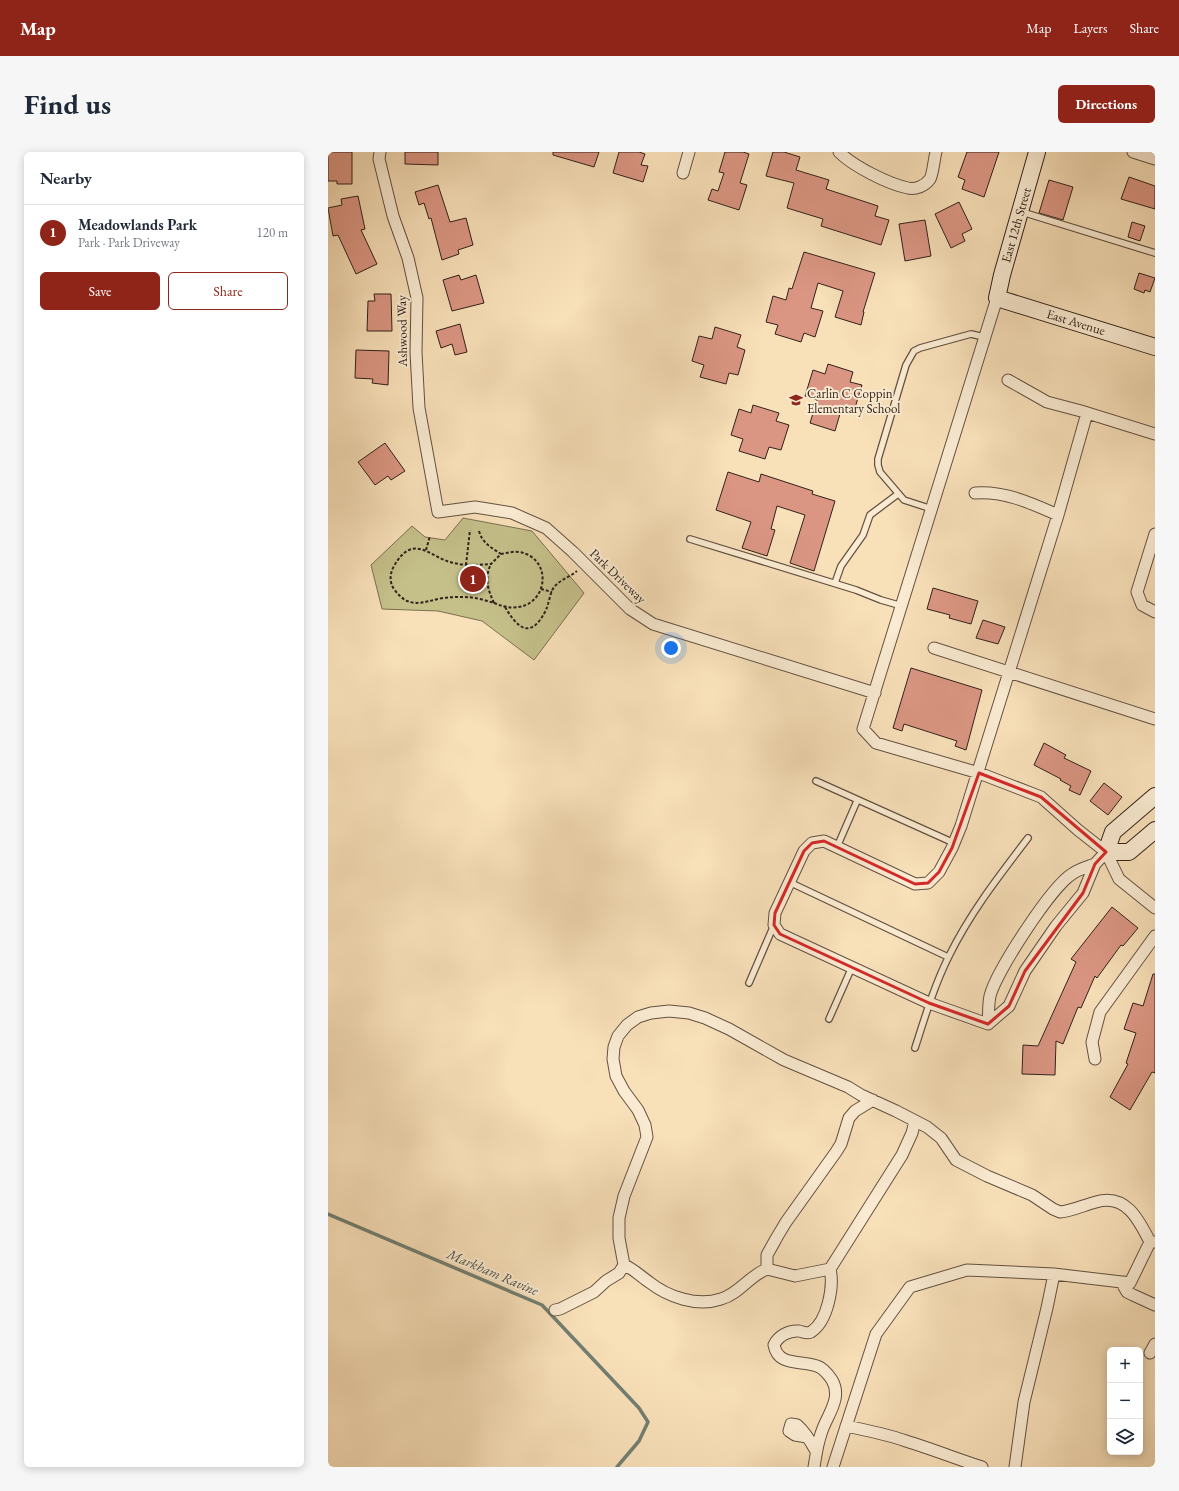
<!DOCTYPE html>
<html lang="en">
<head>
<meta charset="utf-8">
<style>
  body { margin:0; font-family:"EB Garamond",serif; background:#f6f6f7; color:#1f2937 }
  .controls { position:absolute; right:12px; bottom:12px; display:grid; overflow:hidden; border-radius:6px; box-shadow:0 2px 10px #0003 }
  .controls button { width:36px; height:36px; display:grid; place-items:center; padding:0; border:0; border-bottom:1px solid #e0e1e3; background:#fff; color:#1f2937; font:20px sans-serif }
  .you { position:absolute; left:343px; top:496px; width:14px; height:14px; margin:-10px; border:3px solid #fff; border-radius:50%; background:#1a73e8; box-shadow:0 0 0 6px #1a73e833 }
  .badge { display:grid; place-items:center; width:26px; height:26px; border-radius:50%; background:#8f2418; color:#fff; font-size:13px; font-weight:700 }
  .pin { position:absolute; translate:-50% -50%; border:2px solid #fff; box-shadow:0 1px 4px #0006 }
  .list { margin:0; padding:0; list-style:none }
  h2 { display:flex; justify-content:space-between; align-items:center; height:52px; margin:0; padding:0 16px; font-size:17px }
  h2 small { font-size:13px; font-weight:400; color:#747a83 }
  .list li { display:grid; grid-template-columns:26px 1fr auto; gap:12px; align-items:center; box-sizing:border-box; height:56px; padding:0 16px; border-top:1px solid #e0e1e3 }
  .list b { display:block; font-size:15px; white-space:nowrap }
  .list p { margin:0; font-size:13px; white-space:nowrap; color:#747a83 }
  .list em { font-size:13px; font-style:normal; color:#747a83 }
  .actions { display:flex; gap:8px; padding:12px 16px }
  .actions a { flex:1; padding:9px 0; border:1px solid #8f2418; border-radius:6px; text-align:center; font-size:14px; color:#8f2418 }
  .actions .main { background:#8f2418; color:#fff }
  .icon { flex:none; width:22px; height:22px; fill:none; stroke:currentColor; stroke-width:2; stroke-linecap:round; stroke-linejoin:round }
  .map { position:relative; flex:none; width:827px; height:1315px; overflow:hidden; border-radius:6px }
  header { display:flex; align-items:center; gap:24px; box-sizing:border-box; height:56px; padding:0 20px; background:#8f2418; color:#fff }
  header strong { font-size:19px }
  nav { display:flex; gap:22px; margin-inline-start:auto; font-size:14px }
  .intro { display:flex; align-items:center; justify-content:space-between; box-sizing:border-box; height:96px; padding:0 24px }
  h1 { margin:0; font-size:28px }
  .button { padding:10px 18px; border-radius:6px; background:#8f2418; color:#fff; font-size:14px; font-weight:700 }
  main { display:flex; gap:24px; padding:0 24px }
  aside { flex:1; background:#fff; border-radius:6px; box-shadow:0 2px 10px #0003 }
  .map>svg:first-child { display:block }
</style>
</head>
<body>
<header>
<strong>Map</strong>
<nav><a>Map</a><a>Layers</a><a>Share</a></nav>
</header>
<div class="intro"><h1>Find us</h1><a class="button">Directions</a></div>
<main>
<aside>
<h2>Nearby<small></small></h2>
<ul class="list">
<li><span class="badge">1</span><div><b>Meadowlands Park</b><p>Park · Park Driveway</p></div><em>120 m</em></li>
</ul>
<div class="actions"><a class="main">Save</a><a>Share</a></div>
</aside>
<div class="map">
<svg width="827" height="1315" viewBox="0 0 827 1315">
  <rect width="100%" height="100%" fill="#f8e0b9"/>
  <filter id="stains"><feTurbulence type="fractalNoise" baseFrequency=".005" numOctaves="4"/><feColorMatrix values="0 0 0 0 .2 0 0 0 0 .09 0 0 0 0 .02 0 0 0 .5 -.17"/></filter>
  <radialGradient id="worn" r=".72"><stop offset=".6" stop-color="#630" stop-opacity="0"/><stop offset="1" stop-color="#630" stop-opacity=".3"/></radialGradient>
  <path fill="#c5c08a" stroke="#7b7052" d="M135 366 204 379 256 441 206 508 154 469 110 459 54 457 43 413 84 374 97 385 117 388Z"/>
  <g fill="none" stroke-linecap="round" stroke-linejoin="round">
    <path stroke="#727f72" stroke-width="3.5" d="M0 1062 214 1153 311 1256 320 1270 311 1289 289 1315"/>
  </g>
  <path fill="#db9683" stroke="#31211a" d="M0 0H24V32H9V29H0Z
    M77 0H110V13L77 12Z
    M225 0H271L266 15 225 3Z
    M291 0H311L317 2 313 13 320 14 315 30 285 21Z
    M397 0H415L421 2 412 31 419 33 411 58 380 48 384 37 390 39 396 21 391 20Z
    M445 0H456L472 5 468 18 501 28 498 37 550 54 547 64 561 68 553 93 493 74 495 67 459 56 466 31 438 24Z
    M639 0H671L656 45 634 37 637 28 630 25Z
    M801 25 827 34V57L793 47Z
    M721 28 745 35 735 68 711 61Z
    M110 33 122 70 138 66 145 93 130 98 131 102 114 108 103 66 101 67 96 51 91 53 87 40Z
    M30 44 37 77 33 78 49 112 28 122 10 83 5 84 0 56 14 53 13 47Z
    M631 50 644 77 634 82 637 89 623 96 607 62Z
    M597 68 603 104 577 109 571 72Z
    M804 70 817 74 812 89 800 85Z
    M476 100 547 121 535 160H536L533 173 507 165 515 139 490 131 483 156 495 159 487 185 476 181 473 190 447 182 450 173 438 170 445 144 458 148 461 136 464 137Z
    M811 121 827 126 822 140 817 138 816 141 806 137Z
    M131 123 133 128 148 123 156 151 124 159 115 128Z
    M46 142H63L64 179H39L40 149H47Z
    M132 172 139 200 127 203 124 192 113 196 108 179Z
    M387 175 413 183 409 195 417 198 410 223 401 221 398 232 372 225 376 213 364 209 371 184 384 187Z
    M28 198 61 199 60 233 44 231 45 227 27 226Z
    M500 212 525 220 522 230 534 233 526 259 514 255 507 279 482 271 489 248 477 244 485 218 497 222Z
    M425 253 451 261 448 269 461 273 453 298 441 295 437 307 411 299 415 287 403 283 411 257 423 261Z
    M57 291 77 319 63 328 60 324 47 333 30 310Z
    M400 320 431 330 433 322 485 339 484 342 507 349 486 419 462 411 477 363 449 354 443 377 447 378 439 404 414 396 423 370 388 358Z
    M605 436 650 449 643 472 621 466 622 463 599 457Z
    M655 468 677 475 670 492 648 486Z
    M583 516 654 538 638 598 627 594 629 589 576 572 574 579 565 576Z
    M716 591 738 603 736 606 763 619 752 643 741 638 743 634 732 628 733 627 706 613Z
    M776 631 794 645 780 663 762 649Z
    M784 755 810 776 795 794 793 793 769 826 767 824 753 856 750 855 735 892 728 889 727 923 694 922 695 893 710 894 748 810 743 807Z
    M825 822H827V921L824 920 802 958 782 945 800 912 798 911 808 881 796 877 805 851 815 854Z"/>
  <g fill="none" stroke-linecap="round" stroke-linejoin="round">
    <g stroke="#635142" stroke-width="8">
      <path id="lane" d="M694 60 827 101
        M604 357 576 348 552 320 550 313V307L578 213 586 199 592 196 643 182 656 185
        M362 387 528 438 553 448 574 454
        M507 431 513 414 535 383 542 363 570 342
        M488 629 626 691
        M509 695 529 649
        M461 730 620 805
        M421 831 446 773
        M501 867 524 815
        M587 896C597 865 606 834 621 804 642 761 671 724 700 686"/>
    </g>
    <g stroke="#635142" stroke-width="13">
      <path id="street" d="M52 0 51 7 65 64 80 106 89 146 88 200 91 256 110 360 147 355 184 361 218 376 245 400 302 457 325 472 547 541
        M511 0C525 14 560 32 580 36 587 38 597 34 602 27 605 22 606 7 608 0
        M805 0 827 7
        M355 21 361 0
        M669 146 535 577 548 591 651 621 713 645 750 678 778 700 791 727 827 756
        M680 228 719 250 753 259 827 282
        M647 341C677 339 703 351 730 363
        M827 382 809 440 814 453 827 460
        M606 496 827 567
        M660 872 601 851 452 782 446 773 447 761 476 699 484 691 496 689 587 732 600 731 611 720 624 696 633 674 730 363 759 261
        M660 872 681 854 697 819 728 774 755 741 767 712 778 700
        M660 872C661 863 660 853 662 844 668 820 723 735 744 722 751 717 759 715 767 712
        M767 907 764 890 772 860 827 784
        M296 1113C306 1117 312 1124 321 1130 340 1145 369 1155 393 1147 411 1142 422 1123 439 1117L467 1124 502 1117C506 1134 500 1169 483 1180 479 1182 476 1180 471 1179 461 1178 450 1184 446 1193 450 1215 473 1208 489 1214 495 1216 500 1222 504 1228 515 1247 498 1264 493 1282 489 1293 488 1304 486 1315
        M439 1117V1103L449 1085 458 1070 508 1000 513 992 521 966 527 959 545 948
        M502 1117 574 1003 584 981 587 969
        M796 1130V1135L799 1140 805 1143 827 1153
        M227 1158 232 1157 266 1140 278 1129 291 1121 296 1113 291 1086V1066L296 1044 319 985 317 973 310 958 296 939 288 924 285 907 286 895 290 884 299 873 310 865 323 861 341 859 361 861 377 866 401 877 456 908 520 935 533 943 568 959 599 975 613 986 628 1008 659 1024 704 1043 725 1057 732 1060C744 1059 756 1053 768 1050 798 1041 811 1068 822 1090
        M822 1201 827 1192
        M518 1274C538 1278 558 1282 578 1289 604 1297 629 1307 654 1315
        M479 1285 467 1283 461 1279 463 1272 469 1273C477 1280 483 1290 488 1299
        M505 1315 548 1182 582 1135 639 1118 726 1122 802 1131 822 1090H827
        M687 1315 696 1250 719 1156 726 1122"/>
    </g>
    <g stroke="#31211a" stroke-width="18">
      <path id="secondary" d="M709 0 674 123 669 146 827 195
        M827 644 785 680 778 700H801L827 678"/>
    </g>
    <path stroke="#31211a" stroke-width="2" stroke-dasharray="3 2" stroke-linecap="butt" d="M151 379C154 391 164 396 173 402L163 412C151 413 138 414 126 411 103 407 86 379 66 414 62 421 61 430 66 437 81 458 94 450 115 446 122 445 129 445 136 445 146 445 157 448 166 451 160 438 156 426 163 412
      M98 398 102 384
      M138 413 142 378
      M213 437 224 440
      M166 451C217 473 232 407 191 400 186 399 179 401 173 402
      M177 455C190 477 203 488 218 458 221 451 222 441 226 435 233 427 242 425 249 419"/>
    <use href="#lane" stroke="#faebd2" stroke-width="5.5"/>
    <use href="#street" stroke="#faebd2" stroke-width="11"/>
    <use href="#secondary" stroke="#faebd2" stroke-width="16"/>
  </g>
  <path fill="none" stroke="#d62828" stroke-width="3" stroke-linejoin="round" d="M651 621 713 645 778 700 767 712 755 741 697 819 681 854 660 872 601 851 452 782 446 773 447 761 476 699 484 691 496 689 587 732 600 731 611 720 624 696Z"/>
  <defs>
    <g id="school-bare" transform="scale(1.08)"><path d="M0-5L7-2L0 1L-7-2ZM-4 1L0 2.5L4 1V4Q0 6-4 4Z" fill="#8f2418" stroke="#faebd2" stroke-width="2.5" paint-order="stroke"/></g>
  </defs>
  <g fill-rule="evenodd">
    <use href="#school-bare" x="468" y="248"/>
  </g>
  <g text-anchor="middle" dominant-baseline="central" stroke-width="4" stroke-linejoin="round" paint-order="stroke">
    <g font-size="13" fill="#31211a" stroke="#faebd2">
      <text transform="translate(688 73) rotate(-74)">East 12th Street</text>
      <text transform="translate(748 170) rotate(17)">East Avenue</text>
      <text transform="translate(74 179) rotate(-91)">Ashwood Way</text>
      <text transform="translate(290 424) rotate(44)">Park Driveway</text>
    </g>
    <g font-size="13" fill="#31211a" stroke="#faebd2" text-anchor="start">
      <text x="479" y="241">Carlin C Coppin<tspan x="479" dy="15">Elementary School</tspan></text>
    </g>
    <g font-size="14" font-style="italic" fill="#515046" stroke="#faebd2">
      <text transform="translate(165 1120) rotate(23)">Markham Ravine</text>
    </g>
  </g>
  <rect width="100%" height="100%" filter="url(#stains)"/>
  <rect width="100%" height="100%" fill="url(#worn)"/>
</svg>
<div class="controls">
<button>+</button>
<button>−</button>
<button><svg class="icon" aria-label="layers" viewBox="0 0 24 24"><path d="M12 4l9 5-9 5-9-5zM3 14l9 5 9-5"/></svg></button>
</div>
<div class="you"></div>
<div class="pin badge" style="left:145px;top:427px">1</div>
</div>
</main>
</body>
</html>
